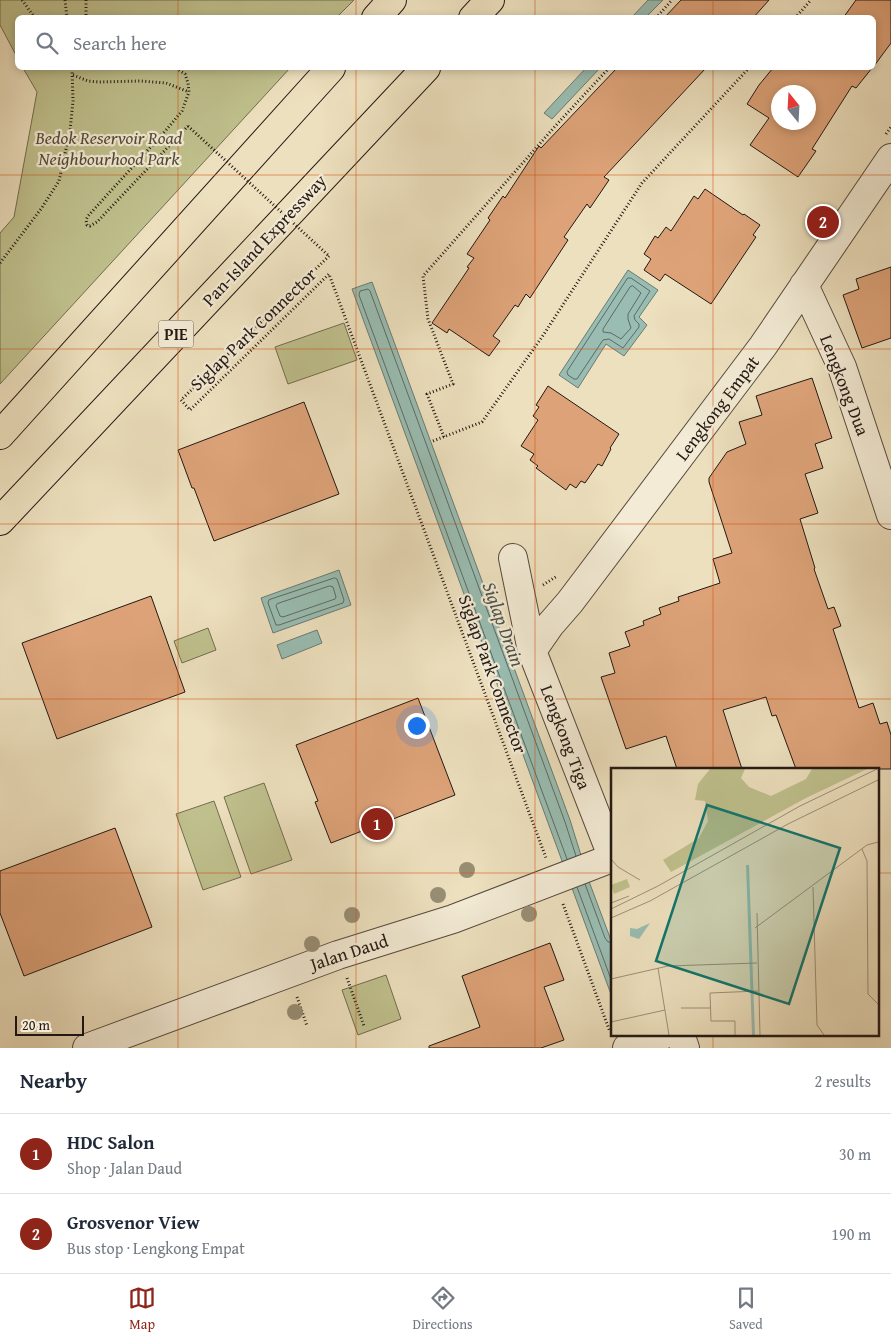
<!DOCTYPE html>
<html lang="en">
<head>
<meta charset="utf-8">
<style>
  body { margin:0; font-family:"Gentium Book Plus",serif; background:#f2f2f3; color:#1f2937 }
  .compass { position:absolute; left:771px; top:85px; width:45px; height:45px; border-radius:50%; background:#fff; box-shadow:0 2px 8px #0003; rotate:342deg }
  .scale { position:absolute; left:15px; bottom:12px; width:69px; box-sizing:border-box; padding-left:5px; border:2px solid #241814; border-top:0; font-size:14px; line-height:18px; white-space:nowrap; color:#241814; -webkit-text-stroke:4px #f3ebd5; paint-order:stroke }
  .you { position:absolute; left:416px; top:725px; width:18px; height:18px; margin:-12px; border:4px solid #fff; border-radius:50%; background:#1a73e8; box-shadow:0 0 0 8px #1a73e833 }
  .badge { display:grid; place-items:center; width:32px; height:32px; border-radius:50%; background:#8f2418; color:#fff; font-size:16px; font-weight:700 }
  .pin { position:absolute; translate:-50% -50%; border:2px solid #fff; box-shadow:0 1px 5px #0006 }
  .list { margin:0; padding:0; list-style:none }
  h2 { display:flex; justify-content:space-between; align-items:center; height:65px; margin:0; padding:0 20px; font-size:21px }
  h2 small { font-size:16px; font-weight:400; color:#747a83 }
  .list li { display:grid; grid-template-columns:32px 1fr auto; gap:15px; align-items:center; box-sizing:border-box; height:80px; padding:0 20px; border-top:1px solid #e0e1e3 }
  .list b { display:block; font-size:19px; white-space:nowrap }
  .list p { margin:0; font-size:16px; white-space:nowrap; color:#747a83 }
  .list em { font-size:16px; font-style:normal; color:#747a83 }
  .icon { flex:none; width:28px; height:28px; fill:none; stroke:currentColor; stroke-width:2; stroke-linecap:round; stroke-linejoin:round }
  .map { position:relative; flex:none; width:891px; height:1048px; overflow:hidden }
  .search { position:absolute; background:#fff; box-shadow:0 2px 8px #0003; left:15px; right:15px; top:15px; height:55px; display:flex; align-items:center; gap:12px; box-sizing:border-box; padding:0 18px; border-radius:8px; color:#747a83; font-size:19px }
  .sheet { height:225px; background:#fff }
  nav { display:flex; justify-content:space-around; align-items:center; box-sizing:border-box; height:70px; border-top:1px solid #e0e1e3; background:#fff; font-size:14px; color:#747a83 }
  nav a { display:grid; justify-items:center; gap:2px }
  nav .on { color:#8f2418 }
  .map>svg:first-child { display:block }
</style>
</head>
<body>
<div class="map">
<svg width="891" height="1048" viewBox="0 0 891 1048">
  <rect width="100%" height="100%" fill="#ede0be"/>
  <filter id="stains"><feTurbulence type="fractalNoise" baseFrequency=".004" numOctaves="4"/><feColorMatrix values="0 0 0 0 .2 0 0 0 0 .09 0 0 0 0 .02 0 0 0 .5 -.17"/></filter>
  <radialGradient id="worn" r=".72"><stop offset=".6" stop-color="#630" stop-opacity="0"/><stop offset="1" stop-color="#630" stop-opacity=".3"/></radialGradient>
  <path fill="#bfc08d" stroke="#726c50" d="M0 0H354L337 17 18 18 17 57 0 25Z
    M23 68H290L0 384V233L14 217 37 92Z
    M344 323 357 360 288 384 275 347Z
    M208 628 216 650 182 663 174 641Z
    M264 783 292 860 251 874 224 797Z
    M214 801 241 877 203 890 176 814Z
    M386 975 401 1019 358 1035 342 990Z"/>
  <path fill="#99bdb2" stroke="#6a7b73" d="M648 0H663L646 17H632Z
    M586 68H600L552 119 544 113Z
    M628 270 658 290 639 317 647 325 624 356 606 344 578 388 559 375Z
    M372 282 570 820 590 884 612 943V997L352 289Z
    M339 570 351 605 273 633 261 598Z
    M317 630 322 643 282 659 277 645Z"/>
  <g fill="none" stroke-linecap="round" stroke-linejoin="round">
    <path stroke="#5e6a63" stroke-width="1" d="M628 278H631L650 291 634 316 635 320 639 324V327L623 348 609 339 603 340 577 379H574L568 375 567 372Z
      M633 286 641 293 628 314V319L631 328 621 339 611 333 603 332V329L630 287Z
      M335 578 337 579 344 600 343 603 279 625H276L268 603 269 600Z
      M330 586 333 587 336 597 335 599 283 617 280 616 276 606 277 604Z
      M567 859 359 295 360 291 368 289 370 291 565 822 576 856
      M585 884 605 938 608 942H612
      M577 887 612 982"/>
  </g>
  <path fill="#dda278" stroke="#241814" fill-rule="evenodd" d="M681 0H769L753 18H664Z
    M856 0H891V43L874 66V18H843Z
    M617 68H706L604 177 609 180 590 208 587 204 564 237 568 240 530 298 526 294 518 307 515 305 493 336 500 341 489 356 449 329 447 333 432 323 469 268 467 267 474 258 467 254 490 220 488 218 503 196 505 198 539 146 541 148Z
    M773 68H872L856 88 852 86 812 149 816 151 798 177 750 145 769 118 747 104 759 85ZM778 92H808V122H778Z
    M705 189 743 215 744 214 760 225 753 235 756 237 711 304 665 274 660 281 644 270 651 259 644 254 655 236 658 238 666 227 671 231 694 196 698 199Z
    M891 267V338L862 348 843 295 859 289 856 279Z
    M812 378 832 438 815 444 823 468 805 474 818 513 800 519 815 568 814 569 828 609 834 607 841 626 833 629 859 708 873 703 880 724 887 722 891 735V769H796L776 715 772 716 766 697 723 710 742 769H677L666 736 626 749 601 677 615 673 609 653 630 646 625 632 644 625 643 621 661 614 659 608 679 601 678 597 720 583 713 559 732 553 709 482V478L727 452 746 444 739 422 762 415 756 396Z
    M548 386 619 434 610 448 611 449 602 466 598 464 585 483 581 481 576 488 570 484 566 490 536 468 538 466 530 460 534 454 521 446 538 420 533 416 539 407 536 405Z
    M304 402 339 494 214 541 194 488H192L178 450Z
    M151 596 185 692 57 739 22 643Z
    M418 698 455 795 331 843 315 802 318 801 296 745Z
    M115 828 152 927 24 976 0 913V871Z
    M550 943 564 980 544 987 564 1040 541 1048H429V1046L480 1027 462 976Z"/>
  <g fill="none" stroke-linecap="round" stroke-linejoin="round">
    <g stroke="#564a3e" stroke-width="30">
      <path id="minor" d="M804 285 842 367 891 515
        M513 558 532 651 612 856
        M532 651 550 625 570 602 763 346 891 158
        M680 1034 685 1048
        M87 1048 338 955 453 919 612 858
        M627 1048 665 1034"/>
    </g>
    <g stroke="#241814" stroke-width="30">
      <path id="highway" d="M376 18 392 0
        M473 18 490 0
        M0 435 331 68
        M0 521 426 68"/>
    </g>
    <path stroke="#241814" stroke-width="3" stroke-dasharray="1 2.5" stroke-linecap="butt" d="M22 0 35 18
      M65 0 67 18
      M86 0V18
      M656 18 672 0
      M795 18 811 0
      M176 68 185 74 188 83 189 92 182 111 167 129 88 216 86 220 87 225 90 226 97 222 188 126
      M73 75 88 81 99 82 141 81 166 83 189 92
      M886 134 891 127
      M329 256 181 400 190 410 329 274 546 858
      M0 263 41 209 59 181 70 131 73 101 72 68
      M444 437 427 394 453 384 428 319 423 276 558 123 609 68
      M433 441 482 422 542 337 642 183 749 68
      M543 585 557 576
      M563 904 610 1032
      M347 978 364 1026
      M297 997 307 1026"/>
    <use href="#minor" stroke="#f3ebd5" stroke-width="28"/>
    <use href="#highway" stroke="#ede0be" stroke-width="28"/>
    <path stroke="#241814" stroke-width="3" stroke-dasharray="1 2.5" stroke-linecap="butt" d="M188 126 329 256"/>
  </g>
  <g fill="#988e74">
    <circle cx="467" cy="870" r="8"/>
    <circle cx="438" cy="895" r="8"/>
    <circle cx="529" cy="914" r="8"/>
    <circle cx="352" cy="915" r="8"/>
    <circle cx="312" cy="944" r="8"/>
    <circle cx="295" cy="1012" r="8"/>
  </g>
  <path fill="none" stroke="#d4520d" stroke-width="1" stroke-opacity="0.55" d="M178 0V18M356 0V18M535 0V18M713 0V18M178 68V1048M356 68V1048M535 68V1048M713 68V769M0 175H891M0 349H891M0 524H891M0 699H891M0 873H612M877 873H891M713 1034V1048"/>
  <g text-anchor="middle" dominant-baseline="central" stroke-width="4.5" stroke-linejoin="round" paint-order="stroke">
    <rect fill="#f3ebd5" stroke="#62574e" stroke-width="1" x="158.5" y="320.5" width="35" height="27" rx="4"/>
    <g font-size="16" font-weight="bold" fill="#241814">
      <text x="176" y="334">PIE</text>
    </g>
    <g font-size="18" font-style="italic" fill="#524a38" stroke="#f3ebd5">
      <text x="109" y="137">Bedok Reservoir Road<tspan x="109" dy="21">Neighbourhood Park</tspan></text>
    </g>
    <g font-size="18" fill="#241814" stroke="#f3ebd5">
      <text transform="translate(264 240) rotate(-47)">Pan-Island Expressway</text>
      <text transform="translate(253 329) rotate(-44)">Siglap Park Connector</text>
      <text transform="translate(845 385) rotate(69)">Lengkong Dua</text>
      <text transform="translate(717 408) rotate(-53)">Lengkong Empat</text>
      <text transform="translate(493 674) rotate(70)">Siglap Park Connector</text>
      <text transform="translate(566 737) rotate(69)">Lengkong Tiga</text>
      <text transform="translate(349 952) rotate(-18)">Jalan Daud</text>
    </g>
    <g font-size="19" font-style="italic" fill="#4d524b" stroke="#f3ebd5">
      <text transform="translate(504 624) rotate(70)">Siglap Drain</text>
    </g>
  </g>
  <g transform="translate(611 768)">
    <rect width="268" height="268" fill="#ede0be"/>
    <path d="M99 1H134L130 10 138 19 160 28 195 11 201 1H256L195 30 60 104 52 92 88 70 97 53 94 33 84 32 87 16ZM16 111 19 119 3 126 0 117Z" fill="#bfc08d"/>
    <path d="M135 97H138L144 267H141ZM39 155 28 171 19 168V160L26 161Z" fill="#99bdb2"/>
    <path fill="none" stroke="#9d907a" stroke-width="1" d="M251 81 256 93 257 226 267 236M0 91 7 99 29 112M202 119 206 257 213 267M0 135 18 128M0 141 47 118 189 38 266 1M146 145 149 267M0 150 39 133 177 56 267 12M144 160 256 77 267 74M47 200 58 267M0 211 57 198 146 195M70 240H99M0 254 54 242M124 267V253H100L99 225 147 223"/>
    <path fill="#0f766e" fill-opacity="0.15" stroke="#0f766e" stroke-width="2.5" d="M96 37 229 80 178 236 45 193Z"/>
    <rect width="268" height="268" fill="none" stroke="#241814" stroke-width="2.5"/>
  </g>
  <rect width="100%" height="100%" filter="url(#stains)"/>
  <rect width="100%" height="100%" fill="url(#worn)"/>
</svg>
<svg class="compass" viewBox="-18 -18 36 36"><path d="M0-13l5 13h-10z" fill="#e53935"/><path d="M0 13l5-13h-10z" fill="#747a83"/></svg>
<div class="scale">20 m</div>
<div class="you"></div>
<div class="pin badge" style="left:377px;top:824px">1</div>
<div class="pin badge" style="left:823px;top:222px">2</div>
<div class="search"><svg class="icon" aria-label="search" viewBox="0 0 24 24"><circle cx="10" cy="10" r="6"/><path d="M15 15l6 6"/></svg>Search here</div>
</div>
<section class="sheet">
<h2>Nearby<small>2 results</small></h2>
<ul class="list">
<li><span class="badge">1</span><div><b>HDC Salon</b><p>Shop · Jalan Daud</p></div><em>30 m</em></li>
<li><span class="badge">2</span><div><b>Grosvenor View</b><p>Bus stop · Lengkong Empat</p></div><em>190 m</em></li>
</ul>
</section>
<nav>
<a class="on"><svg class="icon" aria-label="map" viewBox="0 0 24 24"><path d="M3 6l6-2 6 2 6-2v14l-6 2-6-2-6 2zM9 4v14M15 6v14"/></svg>Map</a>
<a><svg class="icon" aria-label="directions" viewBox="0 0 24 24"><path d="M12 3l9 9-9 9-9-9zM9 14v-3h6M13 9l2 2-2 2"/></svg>Directions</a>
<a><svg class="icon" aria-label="saved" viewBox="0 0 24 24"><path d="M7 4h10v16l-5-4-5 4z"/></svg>Saved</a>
</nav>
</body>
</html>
